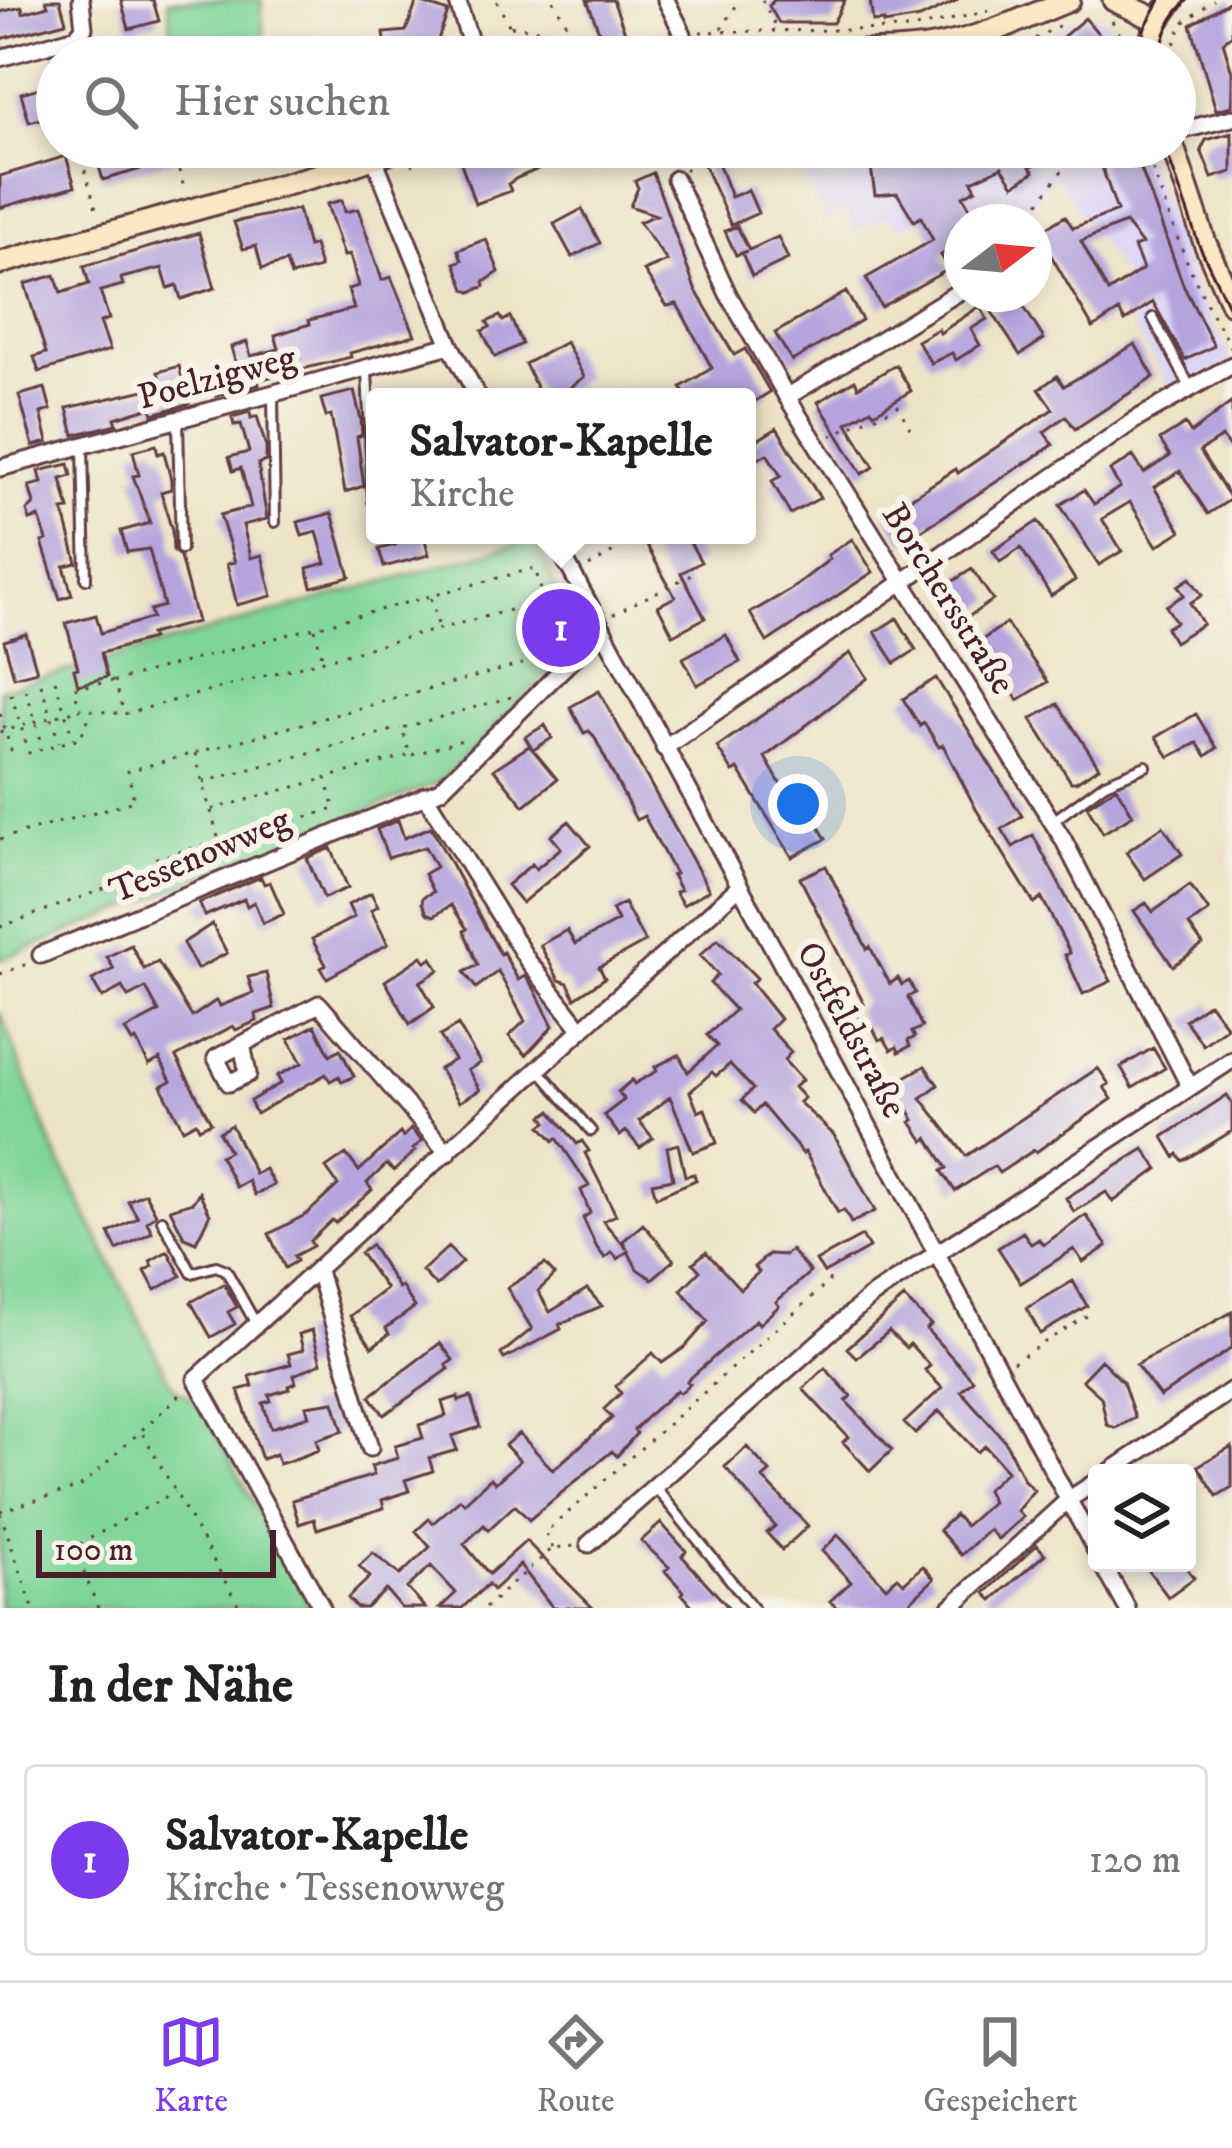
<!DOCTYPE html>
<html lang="de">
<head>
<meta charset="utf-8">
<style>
  body { margin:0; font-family:"IM FELL DW Pica",serif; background:#f6f6f6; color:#222 }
  .controls { position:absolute; right:36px; bottom:36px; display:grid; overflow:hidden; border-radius:12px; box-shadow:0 6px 18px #0003 }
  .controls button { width:108px; height:108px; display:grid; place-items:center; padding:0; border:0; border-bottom:3px solid #e0e0e0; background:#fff; color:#222; font:60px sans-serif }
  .compass { position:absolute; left:944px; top:204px; width:108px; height:108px; border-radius:50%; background:#fff; box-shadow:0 6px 18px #0003; rotate:74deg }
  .scale { position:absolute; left:36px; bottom:30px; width:240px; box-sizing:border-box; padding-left:12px; border:6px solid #4a1f2b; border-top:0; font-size:33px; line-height:42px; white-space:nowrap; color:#4a1f2b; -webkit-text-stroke:9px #f7f3e8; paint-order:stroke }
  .you { position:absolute; left:798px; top:804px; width:42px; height:42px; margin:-30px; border:9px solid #fff; border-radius:50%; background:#1a73e8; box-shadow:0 0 0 18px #1a73e833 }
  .badge { display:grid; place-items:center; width:78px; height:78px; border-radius:50%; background:#7c3aed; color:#fff; font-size:39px; font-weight:700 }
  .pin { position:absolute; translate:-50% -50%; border:6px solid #fff; box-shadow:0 3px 12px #0006 }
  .popup { position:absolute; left:366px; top:388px; width:390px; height:156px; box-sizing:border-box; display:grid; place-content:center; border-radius:12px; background:#fff; filter:drop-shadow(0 3px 9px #0005); font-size:39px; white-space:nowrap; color:#767676 }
  .popup b { font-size:45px; color:#222 }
  .popup::after { content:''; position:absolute; left:50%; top:100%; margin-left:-24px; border:24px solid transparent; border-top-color:#fff }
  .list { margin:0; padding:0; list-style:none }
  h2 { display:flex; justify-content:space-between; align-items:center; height:156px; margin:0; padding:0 48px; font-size:51px }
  h2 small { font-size:39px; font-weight:400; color:#767676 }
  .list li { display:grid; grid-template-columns:78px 1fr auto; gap:36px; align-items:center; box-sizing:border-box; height:192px; margin:0 24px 24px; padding:0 24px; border:3px solid #e0e0e0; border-radius:12px }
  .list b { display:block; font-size:45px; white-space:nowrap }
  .list p { margin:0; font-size:39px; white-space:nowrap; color:#767676 }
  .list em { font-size:39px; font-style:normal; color:#767676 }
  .icon { flex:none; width:66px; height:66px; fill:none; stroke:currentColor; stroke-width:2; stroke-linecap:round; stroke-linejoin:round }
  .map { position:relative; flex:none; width:1232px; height:1608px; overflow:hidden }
  .search { position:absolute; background:#fff; box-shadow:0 6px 18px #0003; left:36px; right:36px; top:36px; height:132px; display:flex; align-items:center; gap:30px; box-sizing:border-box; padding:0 42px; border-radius:66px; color:#767676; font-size:45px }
  .sheet { height:372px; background:#fff }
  nav { display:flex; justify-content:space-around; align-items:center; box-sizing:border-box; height:168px; border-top:3px solid #e0e0e0; background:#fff; font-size:33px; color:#767676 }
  nav a { display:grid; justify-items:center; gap:6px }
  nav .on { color:#7c3aed }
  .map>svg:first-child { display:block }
</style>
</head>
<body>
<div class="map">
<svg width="1232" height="1608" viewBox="0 0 1232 1608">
  <rect width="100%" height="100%" fill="#f7f3e8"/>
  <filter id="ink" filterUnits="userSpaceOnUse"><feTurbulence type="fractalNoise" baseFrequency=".00833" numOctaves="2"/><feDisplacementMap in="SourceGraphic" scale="24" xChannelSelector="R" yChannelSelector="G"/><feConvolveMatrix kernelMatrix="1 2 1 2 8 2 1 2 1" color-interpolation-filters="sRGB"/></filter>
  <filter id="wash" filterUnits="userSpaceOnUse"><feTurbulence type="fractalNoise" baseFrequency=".004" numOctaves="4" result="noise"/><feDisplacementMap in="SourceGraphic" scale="48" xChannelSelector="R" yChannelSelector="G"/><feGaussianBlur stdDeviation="2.7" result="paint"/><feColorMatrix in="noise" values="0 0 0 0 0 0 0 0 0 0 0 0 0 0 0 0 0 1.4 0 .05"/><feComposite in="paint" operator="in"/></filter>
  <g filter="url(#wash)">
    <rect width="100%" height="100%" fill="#ede4c7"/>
    <path fill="#ddd5f6" d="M1095 14 1110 23 1120 41 1123 57H985L1035 42 1071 21Z
      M789 147H1143L1195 290 1232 361 1174 392 1130 323 1147 312 1055 175 1017 222H980L963 193 903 228 886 216 856 232 846 209 826 219Z"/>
    <path fill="#7fd599" stroke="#647a62" stroke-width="3" d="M168 0H261L265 57H174Z
      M535 539 576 638 573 645 565 647 561 659 441 781 0 960V690Z
      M0 1012 53 1148 173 1387 199 1402 311 1608H0Z"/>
    <g id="blocks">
      <path fill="#b5a4de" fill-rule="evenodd" d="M46 0H60L66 22 0 39V12L22 7 23 13 48 6Z
        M121 0H153L159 21 129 29Z
        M587 0H613L626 35 604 44Z
        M774 0H845L833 23H779L769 6Z
        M870 0H958L920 18 884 24V21L873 22Z
        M1232 0V35L1223 42 1232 72V106L1216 110 1191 25Z
        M417 1 448 12 432 56 405 46 386 47 384 33 406 31Z
        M1085 18 1118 57H1042L1058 41Z
        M50 85 57 115 29 122 21 93Z
        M1232 133V172L1212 178 1201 150 1206 140Z
        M115 147H169L173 160 103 180 95 153Z
        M515 147H590L517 178 508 184 511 191 475 204 460 160 489 149 492 157Z
        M669 147H712L731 197 748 190 758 213 731 225 699 154 674 162Z
        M868 147H969L975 158 992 147H1045L1051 156 1030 167 1034 172 1014 185 1002 167 972 181 976 189 963 196 978 222H962V243L941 255 949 269 881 307 866 278 933 240 921 217 914 221 897 193 875 195Z
        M1133 147 1184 287 1214 346 1185 360 1153 302 1125 321 1119 311 1093 328 1038 233 1065 216 1073 228 1117 211 1099 158ZM1125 223 1142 244 1134 247 1143 269 1108 292 1081 241Z
        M66 156 75 186 0 208V176Z
        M653 173 695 289 734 355 745 349 770 392 747 406V397H686L681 387 712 368 677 304 667 306 644 271 667 261 639 222 656 215 630 206 638 188 635 181Z
        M342 200 345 212 358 209 382 280 391 277 415 335 350 353 351 357 258 380 259 385 216 396 213 386 240 378 231 347 247 342 251 356 279 349 275 335 310 324 309 320 354 309 348 289 358 286 350 254 344 256 327 204Z
        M298 209 308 247 314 245 320 268 291 276 286 262 262 269 256 246 243 249 234 222Z
        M582 209 600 243 572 257 554 224Z
        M737 226 749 250 778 237 788 259 752 276 742 253 747 251 736 255 725 231Z
        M199 233 215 288 181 299 177 285 168 288 162 268 121 278 123 285 100 291 109 319 100 322 110 350 39 372 34 357 46 353 25 284 55 275 61 293 89 284 84 266Z
        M486 239 499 272 484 282 485 286 471 292 465 289 455 263 462 260 458 250Z
        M846 292 862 320 792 361 775 333Z
        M1017 296 1044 339 1020 355 992 312Z
        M980 306 987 319 971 329 980 345 956 360 952 353 931 363 917 341 938 329 940 333Z
        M500 316 503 321 510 317 522 344 495 357 482 331 490 327 487 322Z
        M566 342 584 377 558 397H541L525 364Z
        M1135 344 1154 377 1075 429 1066 416 1044 432 1053 445 904 542 886 514 956 469 958 473 1053 409 1039 389 1057 376 1064 386Z
        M896 365 911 391 874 413 871 409 847 423 874 467 862 474 818 402 855 380 858 387Z
        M179 366 189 404 153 414 151 407 115 418 117 424 74 435 67 408 162 386 158 372Z
        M45 388 51 410 41 413 48 442 33 446 19 395Z
        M354 391 361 420 362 435 357 437 364 486 345 492 331 415 326 417 321 399Z
        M1232 402V452L1222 437 1200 451 1231 499 1208 514 1180 471 1154 487 1181 531 1157 546 1130 502 1102 519 1122 551 1099 565 1060 505 1084 490 1094 504 1120 487 1110 471 1133 456 1144 473 1170 456 1160 440 1185 424 1191 433Z
        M250 412 251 418 257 416 266 447V461L258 464 267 519 243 525 251 558 262 555 272 596 237 605 227 564 235 562 220 515 251 507 241 468 233 471 229 457 249 452 241 424 234 425 232 417Z
        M777 428 820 498 790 514 772 481 781 476 767 454 756 460 748 446Z
        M156 445 158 454 164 452 171 480V489L161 492 172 531 173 550 180 557 197 622 150 634 152 639 101 653 107 677 78 685 74 669 78 668 66 623 96 615 101 633 152 618 150 610 164 606 149 549 127 552 121 531 150 523 133 476 139 475 133 451Z
        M69 464 72 476 61 479 69 509 63 510 77 563 64 566 72 595 60 599 42 542 47 540 39 517 30 520 27 511 34 504 29 486 42 483 39 471Z
        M332 513 350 577 312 587 307 568 326 563 317 532 302 536 298 522Z
        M1038 521 1075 580 1051 596 1021 548 1000 562 993 551Z
        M392 535H424L429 555 384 567 379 549 395 545Z
        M641 535H686L701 562 681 573 705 618 673 635 658 606 675 597Z
        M852 539 873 572 767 642 750 613 790 590 830 559 828 555Z
        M972 569 993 600 965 619 944 587Z
        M1190 578 1202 595 1190 603 1203 624 1174 642 1166 628 1176 622 1166 606 1184 595 1178 586Z
        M561 606 570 619 576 638 565 647 552 638 544 611Z
        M897 618 916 650 895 663 875 632Z
        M1006 623 1048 682 1018 700 979 642Z
        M26 634 37 671 14 677 4 641Z
        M726 635 740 662 697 685 683 658Z
        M850 653 868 678 765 757 801 820 806 817 810 823 815 820 826 839 792 857 738 769 733 772 717 747Z
        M936 678 1022 816 1002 829 1013 847 1033 835 1111 981 1083 994 1065 955 1070 953 1042 898 1034 903 976 809 943 745 939 747 924 723 920 726 903 699Z
        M599 691 709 890 683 905 675 892 680 890 672 875 675 874 644 816 636 820 594 736 589 731 584 733 570 707Z
        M1058 704 1099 767 1076 782H1071L1031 719Z
        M1196 714 1217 748 1206 756 1197 743 1169 757 1156 737Z
        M545 725 552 738 533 750 557 779 524 806 494 769 529 746 532 749 525 737Z
        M1116 787 1133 815 1103 833 1087 806Z
        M398 820 404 838 431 827 500 954 503 952 518 980 525 976 534 988 553 1026 526 1055 509 1036 525 1021 498 971 476 988 464 972 478 965 464 931 467 929 451 905 434 916 427 913 422 903 423 897 433 892 424 874 436 867 425 847 388 858 377 829Z
        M569 821 590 846 522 903 507 885 532 864 536 869 561 848 551 836Z
        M1163 826 1182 854 1145 879 1126 852Z
        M331 848 348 888 324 898 307 858Z
        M826 866 867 949 870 947 890 984 898 978 902 985 909 981 915 993 908 997 922 1027 912 1032 915 1037 908 1041 910 1046 899 1052 897 1047 891 1050 884 1038 879 1040 872 1026 866 1030 856 1010 864 1004 800 878Z
        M261 877 264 884 270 882 284 914 263 923 254 902 247 906 244 899 205 916 199 903Z
        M1190 885 1209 911 1189 925 1203 945 1173 966 1134 911 1146 903 1153 912Z
        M371 893 378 906 371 910 388 944 327 978 321 968 326 965 312 939 354 917 348 905Z
        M624 903 645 942 599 967 605 978 575 998 568 983 559 980 540 945 567 930 575 944 618 921 612 910Z
        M212 924 227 953 197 969 183 943Z
        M718 939 757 978 751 983 780 1019 770 1029 791 1052 784 1060 802 1080 794 1087 804 1098 799 1102 834 1135 875 1211 851 1223 844 1210 838 1213 805 1152 803 1154 762 1105 754 1113 742 1100 753 1089 730 1064 716 1076 712 1072 690 1092 698 1112 705 1109 717 1143 693 1152 670 1097 639 1121 653 1138 640 1148 626 1131 620 1136 604 1115 624 1100 618 1092 632 1080 634 1084 657 1071 655 1067 679 1055 688 1072 717 1046 707 1035 735 1010 710 983 718 975 700 955Z
        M131 945 144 969 158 962 192 1017 217 1000 220 1006 253 993 248 977 266 973 274 1008 256 1014 257 1021 236 1030 233 1026 176 1057 211 1122 199 1128 196 1122 183 1129 161 1086 171 1081 160 1059 149 1065 136 1040 132 1042 125 1030 159 1012 146 988 128 997 122 987 102 998 92 980 114 969 107 957Z
        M422 956 426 962 432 958 439 970 420 982 434 1007 410 1024 385 981Z
        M1209 1003 1227 1027 1203 1045 1185 1020Z
        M315 1025 330 1055 340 1049 354 1076 342 1082 339 1076 330 1081 326 1074 256 1114 250 1101 281 1083 277 1076 302 1063 289 1039Z
        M458 1025 480 1063 468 1070 480 1090 459 1102 439 1069 454 1060 440 1036Z
        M1153 1048 1165 1068 1133 1088 1121 1067Z
        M925 1066 938 1085 921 1098 966 1156 1098 1068 1109 1084 1104 1087 1112 1099 1036 1152 1034 1150 999 1173 994 1166 955 1191 942 1171 947 1168 928 1138 924 1141 911 1122 914 1120 894 1083Z
        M1227 1095 1232 1103V1131L1183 1161 1178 1154 1175 1157 1163 1137Z
        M551 1111 577 1144 582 1141 589 1151 585 1153 616 1215 603 1221 627 1249 623 1241 643 1224 674 1260 652 1279 637 1269 628 1251 618 1259 612 1252 605 1258 597 1248 583 1218 590 1213 581 1190 589 1186 557 1138 554 1141 541 1126 547 1122 543 1116Z
        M231 1125 255 1174 265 1169 274 1185 255 1195 248 1181 236 1187 220 1156 229 1151 219 1132Z
        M411 1129 422 1141 413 1149 415 1151 394 1171 387 1164 367 1183 372 1190 335 1223 332 1220 310 1241 313 1246 294 1256 297 1261 285 1268 269 1234 307 1214 338 1185 326 1168 346 1154 359 1171 400 1133 403 1137Z
        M678 1144 685 1176 694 1174 696 1180 656 1197 652 1183 673 1179 667 1147Z
        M1144 1149 1158 1169 1113 1202 1106 1192 1074 1212 1066 1198Z
        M199 1192 210 1214 196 1242 184 1237 170 1209 193 1202Z
        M145 1193 156 1214 147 1222 152 1232 117 1250 109 1233 138 1218 128 1201Z
        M1086 1215 1107 1246 1083 1262 1074 1249 1021 1283 998 1248 1023 1232 1031 1244 1039 1239 1043 1245Z
        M862 1236 869 1248 824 1273 816 1261Z
        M371 1245 398 1288 401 1286 415 1307 386 1328 389 1334 372 1347 350 1316 386 1289 360 1253Z
        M448 1247 462 1262 436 1286 422 1271Z
        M791 1250 810 1272 776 1302 779 1306 759 1324 756 1320 687 1381 690 1384 680 1393 677 1390 654 1410 634 1430 637 1433 617 1456 612 1451 529 1520 515 1505 488 1530 484 1525 464 1544 489 1574 526 1541 593 1608H553L520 1565 493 1590 488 1584 462 1608H440L456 1593 431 1566 407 1588 425 1608H401L386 1590 366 1608H357L348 1598 370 1577 359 1566 373 1553 400 1575 430 1547 416 1531 429 1519 433 1523 460 1499 464 1503 491 1478 495 1483 520 1461 505 1445 519 1433 553 1470 612 1418 604 1409 621 1393 616 1386 653 1353 662 1363 685 1347 708 1321 681 1290 700 1271 693 1263 706 1252 740 1289 759 1272 754 1267 769 1254 785 1255Z
        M168 1251 181 1276 155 1290 145 1271 153 1266 150 1261Z
        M545 1264 555 1275 538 1291 550 1312 587 1289 602 1306 559 1324 561 1329 504 1359 501 1354 532 1329 507 1288Z
        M1073 1281 1087 1306 1040 1334 1027 1308Z
        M224 1284 237 1307 228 1312 235 1324 211 1337 191 1302Z
        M904 1298 931 1325 926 1329 973 1380 961 1391 1005 1441 1024 1480 1034 1490 1017 1511 1023 1517 998 1539 989 1530 961 1555 939 1530 955 1515 965 1526 992 1502 986 1490 1007 1471 985 1446 977 1452 939 1411 915 1434 904 1423 942 1388 925 1370 930 1366 910 1344 906 1348 889 1331 857 1358 847 1348Z
        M1232 1312V1348L1160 1397 1136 1365Z
        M312 1330 321 1363 294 1375 296 1383 288 1386 289 1389 269 1395 271 1401 263 1403 271 1428 309 1416 306 1406 334 1402 343 1431 316 1440 319 1450 292 1460 279 1464 276 1454 262 1459 238 1390 253 1386 250 1376 291 1364 288 1354 303 1350 299 1334Z
        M440 1343 453 1360 446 1365 449 1369 384 1415 370 1396Z
        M1101 1360 1123 1382 1135 1418 1115 1428 1107 1425 1101 1397 1082 1380Z
        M825 1368 851 1396 846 1401 892 1450 870 1471 843 1442 848 1437 803 1389Z
        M458 1397 459 1401 471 1397 480 1427 452 1436 457 1450 429 1458 433 1471 405 1480 409 1491 382 1500 384 1508 317 1529 314 1519 299 1524 292 1500 374 1475 371 1466 398 1458 395 1446 423 1438 419 1425 446 1416 442 1402Z
        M1232 1446V1487L1217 1496 1198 1466Z
        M747 1447 770 1472 763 1478 808 1526 782 1550 767 1533 775 1526 725 1467Z
        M661 1523 686 1551 682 1556 729 1608H694L682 1594 684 1592 665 1571 669 1567 641 1541Z
        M838 1535 886 1587 898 1577 904 1583 923 1566 934 1579 903 1608H837L830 1601 851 1582 822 1551Z
        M1037 1545 1045 1554 992 1600 985 1593Z
        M1143 1563H1183L1194 1578 1168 1597Z"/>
    </g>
  </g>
  <g filter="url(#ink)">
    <use href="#blocks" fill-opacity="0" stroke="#623d42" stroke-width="3"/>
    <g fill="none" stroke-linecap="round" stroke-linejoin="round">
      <g stroke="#623d42" stroke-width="14">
        <path id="service" d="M1068 147 1073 156 1096 147
          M1153 318 1190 387
          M367 371 373 501
          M273 396 275 522
          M178 422 181 549
          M83 447 86 579
          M1053 821 1105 783 1146 766
          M540 1071 591 1131
          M162 1220 192 1273 216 1266 226 1270 256 1324
          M656 1488 753 1608"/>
      </g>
      <g stroke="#623d42" stroke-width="21">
        <path id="minor" d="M457 0 475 57
          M666 0 683 34 684 54
          M0 58 76 37 84 28 81 0
          M1175 132 1232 118
          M374 158 450 345 478 397
          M675 179 728 294 787 397 1063 839 1190 1087
          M787 397 962 290
          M0 468 450 345
          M552 535 1097 1553
          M664 748 1135 420 1232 365
          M425 795 528 961 582 1030
          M41 955 440 790 603 629
          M242 1044 248 1074 229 1083 216 1058 319 1004 448 1153
          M318 1271 370 1448
          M1108 1473 1232 1390
          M589 1544 870 1297 1232 1060
          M1102 1563 1127 1608
          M322 1608 196 1379 740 886
          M950 1608 1068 1500 1097 1481"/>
      </g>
      <g stroke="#623d42" stroke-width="27">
        <path id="secondary" d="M1114 0 1157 20
          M665 57C746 45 827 57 908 50 965 46 1018 21 1069 0
          M1150 57C1149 33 1158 18 1173 0
          M1173 147 1205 243 1232 304
          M0 263 344 168 403 147"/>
      </g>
      <path stroke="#623d42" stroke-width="3" stroke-dasharray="3 9" stroke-linecap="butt" d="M553 0 572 33 594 48
        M762 0 778 30
        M1112 21 1123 40 1125 57
        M511 26 572 33
        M721 29 740 0
        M700 32 911 29 988 11
        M1170 55 1182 24 1214 0
        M492 57 509 25 496 0
        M574 57 648 36 667 35
        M978 57 1033 40 1060 25
        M51 58 57 79
        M1175 93 1181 115
        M78 147 98 215
        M172 147 185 191
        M1145 147C1169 217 1192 286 1232 348
        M411 165 457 147
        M685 170 694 163 689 147
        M1025 222 1066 165
        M831 436C854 423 875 418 898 406L910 428
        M589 566 619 549
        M431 598 439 629
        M544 601 535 568 115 681 124 714C264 676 404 638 544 601L562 594
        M613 614 697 572
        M315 629 323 660
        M55 680 73 738
        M113 681 74 688 80 709 123 714
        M41 684 59 742
        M26 690 43 747
        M11 694 30 756
        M0 714 14 760
        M0 732 78 710
        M39 750 80 738 91 713
        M195 754 210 810 324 779
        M412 755 466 739
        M203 782 400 728
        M211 811 219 841
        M0 839 134 801 128 771 552 656
        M0 927 156 870 153 859 335 809 326 778 410 755 402 728 511 697
        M0 974 30 963
        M1013 1362 1093 1312
        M143 1434 240 1608
        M0 1511 80 1487 182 1393
        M0 1513 33 1608
        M553 1548 545 1533 829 1282V1277
        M98 1608 74 1547 175 1492
        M485 1608 553 1548 575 1546"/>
      <use href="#service" stroke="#fff" stroke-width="8"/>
      <use href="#minor" stroke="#fff" stroke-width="15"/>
      <use href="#secondary" stroke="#fae7c3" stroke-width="21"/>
      <path stroke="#4a1f2b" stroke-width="3" d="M1144 57V29L1160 0
        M1161 57C1162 34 1171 15 1188 0
        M1165 147 1199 245 1232 314"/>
    </g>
  </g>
  <g text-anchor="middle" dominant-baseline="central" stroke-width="12" stroke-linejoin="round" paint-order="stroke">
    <g font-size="36" fill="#4a1f2b" stroke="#f7f3e8">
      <text transform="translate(217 378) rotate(-15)">Poelzigweg</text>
      <text transform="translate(948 599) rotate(58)">Borchersstraße</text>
      <text transform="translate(200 856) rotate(-23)">Tessenowweg</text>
      <text transform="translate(851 1030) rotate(62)">Ostfeldstraße</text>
    </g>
  </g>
</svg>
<div class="controls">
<button><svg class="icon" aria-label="layers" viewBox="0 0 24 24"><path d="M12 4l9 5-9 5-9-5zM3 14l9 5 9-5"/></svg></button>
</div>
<svg class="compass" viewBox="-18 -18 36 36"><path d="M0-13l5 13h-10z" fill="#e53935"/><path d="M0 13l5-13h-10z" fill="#767676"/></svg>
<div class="scale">100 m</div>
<div class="you"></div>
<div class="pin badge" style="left:561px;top:628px">1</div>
<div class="popup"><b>Salvator-Kapelle</b>Kirche</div>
<div class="search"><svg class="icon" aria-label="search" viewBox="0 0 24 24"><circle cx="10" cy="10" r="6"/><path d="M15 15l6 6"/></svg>Hier suchen</div>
</div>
<section class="sheet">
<h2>In der Nähe<small></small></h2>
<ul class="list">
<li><span class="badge">1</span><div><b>Salvator-Kapelle</b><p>Kirche · Tessenowweg</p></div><em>120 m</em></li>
</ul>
</section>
<nav>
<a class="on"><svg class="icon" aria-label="map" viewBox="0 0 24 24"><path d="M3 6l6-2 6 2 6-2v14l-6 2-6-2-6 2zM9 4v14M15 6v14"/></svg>Karte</a>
<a><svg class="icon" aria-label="directions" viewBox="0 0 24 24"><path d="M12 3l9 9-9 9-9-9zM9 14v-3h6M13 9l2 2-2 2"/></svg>Route</a>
<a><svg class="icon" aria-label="saved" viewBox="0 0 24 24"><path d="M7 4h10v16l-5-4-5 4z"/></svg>Gespeichert</a>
</nav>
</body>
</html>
